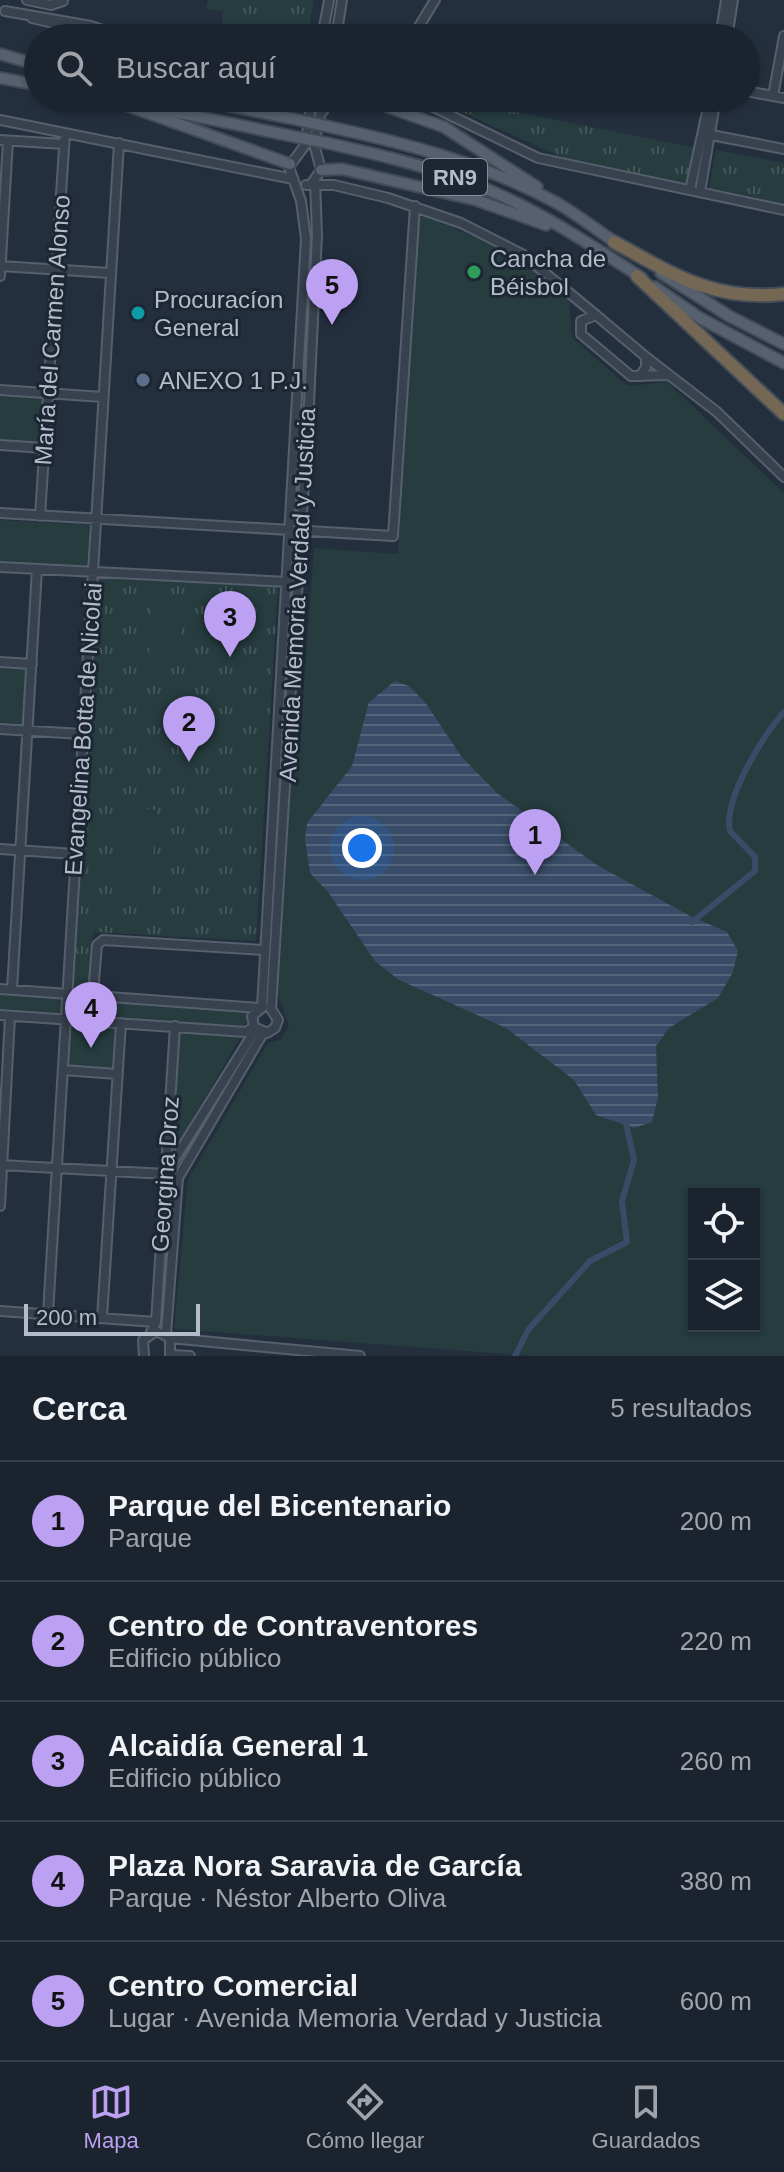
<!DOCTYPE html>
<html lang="es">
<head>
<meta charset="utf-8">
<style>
  body { margin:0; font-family:Helvetica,sans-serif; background:#282f3a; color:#f1f3f6 }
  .controls { position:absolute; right:24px; bottom:24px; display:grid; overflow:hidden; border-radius:0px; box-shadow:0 2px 6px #0004 }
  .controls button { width:72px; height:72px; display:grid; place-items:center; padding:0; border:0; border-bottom:2px solid #39404a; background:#1b232e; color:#f1f3f6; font:40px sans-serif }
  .scale { position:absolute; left:24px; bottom:20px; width:176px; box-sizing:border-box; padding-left:8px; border:4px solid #b4bcc9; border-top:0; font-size:22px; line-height:28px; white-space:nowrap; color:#b4bcc9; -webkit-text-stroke:6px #1d2633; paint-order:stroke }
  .you { position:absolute; left:362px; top:848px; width:28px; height:28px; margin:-20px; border:6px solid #fff; border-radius:50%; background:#1a73e8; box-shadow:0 0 0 12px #1a73e833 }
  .badge { display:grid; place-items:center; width:52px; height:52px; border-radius:50%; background:#bca0f2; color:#111; font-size:26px; font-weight:700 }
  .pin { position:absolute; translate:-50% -66px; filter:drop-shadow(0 2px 4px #0008) }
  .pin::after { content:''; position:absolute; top:42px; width:28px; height:24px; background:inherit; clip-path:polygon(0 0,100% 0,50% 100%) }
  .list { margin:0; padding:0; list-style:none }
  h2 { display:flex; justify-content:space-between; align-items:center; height:104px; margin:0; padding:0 32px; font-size:34px }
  h2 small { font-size:26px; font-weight:400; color:#a0a4aa }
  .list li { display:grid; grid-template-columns:52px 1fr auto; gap:24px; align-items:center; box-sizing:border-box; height:120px; padding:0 32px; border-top:2px solid #39404a }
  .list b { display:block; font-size:30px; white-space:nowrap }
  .list p { margin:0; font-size:26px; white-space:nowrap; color:#a0a4aa }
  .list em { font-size:26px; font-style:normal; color:#a0a4aa }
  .icon { flex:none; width:44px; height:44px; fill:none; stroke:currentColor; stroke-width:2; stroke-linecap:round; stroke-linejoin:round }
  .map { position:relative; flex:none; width:784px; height:1356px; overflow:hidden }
  .search { position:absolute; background:#1b232e; box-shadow:0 2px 6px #0004; left:24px; right:24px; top:24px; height:88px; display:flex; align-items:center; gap:20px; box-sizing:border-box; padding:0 28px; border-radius:44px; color:#a0a4aa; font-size:30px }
  .sheet { height:704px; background:#1b232e }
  nav { display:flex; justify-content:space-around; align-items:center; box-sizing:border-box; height:112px; border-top:2px solid #39404a; background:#1b232e; font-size:22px; color:#a0a4aa }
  nav a { display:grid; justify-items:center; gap:4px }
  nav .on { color:#bca0f2 }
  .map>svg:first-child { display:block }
</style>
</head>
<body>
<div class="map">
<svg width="784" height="1356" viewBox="0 0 784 1356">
  <defs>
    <pattern id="grass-tufts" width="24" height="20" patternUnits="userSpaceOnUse" patternTransform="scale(2)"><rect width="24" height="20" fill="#263c3f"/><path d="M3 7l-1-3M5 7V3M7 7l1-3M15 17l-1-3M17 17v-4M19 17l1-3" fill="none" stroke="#435659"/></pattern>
    <pattern id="water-rules" width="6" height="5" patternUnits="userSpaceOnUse" patternTransform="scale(2)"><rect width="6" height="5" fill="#394c67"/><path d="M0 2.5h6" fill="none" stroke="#53647b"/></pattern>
  </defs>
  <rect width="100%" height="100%" fill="#242f3e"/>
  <path fill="url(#grass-tufts)" d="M208 0H314L307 38H220L223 12 206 8Z
    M456 100 696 148 690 181 686 184 564 158 455 109Z
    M716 150 784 163V204L709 188Z
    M97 578 278 587 256 941 93 932 89 989 73 988Z"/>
  <path fill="#263c3f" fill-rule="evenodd" d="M425 216 508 251 569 300 572 338 628 386 667 382 784 493V1356H533L174 1329 188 1180 268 1043 280 1040 289 1026 278 995 293 755 299 754 314 548 398 554 418 220ZM694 1194H754V1326H694Z
    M0 394 46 396 43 444 0 442Z
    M0 520 89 525 88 566 0 561Z
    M152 605 182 606 178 660 149 659Z
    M0 666 28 667 25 727 0 725Z
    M117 807 156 810 151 896 112 893Z
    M0 993 58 996 63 999V1013L58 1017 0 1013Z
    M76 998 245 1009 248 1020 244 1026 74 1017 72 1001Z
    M70 1025 115 1027 113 1071 68 1069Z
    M178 1032 241 1036 172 1154 169 1153Z"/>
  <path fill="url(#water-rules)" d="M395 681 409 686 425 702 461 756 497 793 597 865 690 916 727 932 738 951 733 972 718 998 669 1028 656 1046 658 1098 652 1122 634 1128 596 1115 574 1080 506 1028 399 980 375 961 328 892 310 873 305 839 307 823 352 766 369 702Z"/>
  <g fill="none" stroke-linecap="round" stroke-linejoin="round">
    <path stroke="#394c67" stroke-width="6" d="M692 922 755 871V857L730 831C723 799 763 736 784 712
      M515 1356 528 1330 590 1261 627 1242 622 1201 634 1160 625 1119"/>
    <g stroke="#565f6c" stroke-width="12">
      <path id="minor" d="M27 0 51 5 63 1
        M5 11 91 26 125 38
        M32 18 104 35
        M322 38 329 0
        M336 38 342 0
        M412 38 435 0
        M720 38 726 0
        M727 38 733 0
        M746 91 784 98
        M773 96 784 36
        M415 98 538 158 784 210
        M0 120 293 179
        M706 134 784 149
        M0 140 64 144
        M312 183 321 170 314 144 320 115 332 98
        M306 185H334L388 198 461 223 522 254 596 315
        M690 190 710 98
        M700 192 716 98
        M0 266 110 273
        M0 276 8 141
        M646 357 717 412 784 477
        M640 376 646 367V357L596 315 581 321V334L631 376 669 375
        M0 390 103 397
        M0 445 45 448
        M0 513 393 536 415 206
        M40 516 65 133
        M0 567 289 582
        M0 662 32 664
        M0 729 82 734
        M0 849 75 854
        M0 989 259 1008
        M12 990 37 569
        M93 994 97 945 103 940 263 950
        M262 1007 306 239 301 201 289 167 305 145 310 115 308 98
        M0 1015 246 1032 254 1027
        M254 1027 267 1033 275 1028 278 1020 271 1009 309 403 317 235 315 181
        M254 1027 252 1016 263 1007
        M63 1070 117 1074
        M0 1165 166 1174
        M166 1173 256 1029
        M0 1206 10 1016
        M0 1311 156 1322
        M48 1314 119 143
        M102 1318 121 1023
        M151 1332 156 1322 175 1026
        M166 1334 178 1178 263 1033
        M170 1338 360 1356
        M171 1355 190 1356
        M144 1356 143 1340 156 1331 170 1338V1356"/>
    </g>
    <g stroke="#414a57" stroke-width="14">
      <path id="major" d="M0 54 38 65
        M0 78 38 85
        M106 98 290 164
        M191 98 299 120
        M363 98 444 127 537 187
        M132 103 296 137
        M330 127C409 144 485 164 557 203 578 215 598 231 618 244
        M327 143C371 153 415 163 458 178 524 201 584 240 642 278
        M321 170 342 169 476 200 546 225
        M661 273 729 316 784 344
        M655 287 700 318 784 363"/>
    </g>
    <g stroke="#434c59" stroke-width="16">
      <path id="highway" d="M614 242C672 274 715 302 784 294
        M637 276 784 414"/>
    </g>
    <use href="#minor" stroke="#38414e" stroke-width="8"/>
    <use href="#major" stroke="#56606e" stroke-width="10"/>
    <use href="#highway" stroke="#746855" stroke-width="12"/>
    <g stroke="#414a57" stroke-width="14" stroke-linecap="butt">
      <path id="major-bridge" d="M299 120 330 127
        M296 137 327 143"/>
    </g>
    <use href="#major-bridge" stroke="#56606e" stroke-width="10"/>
  </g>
  <circle fill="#2e9e5b" stroke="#1d2633" stroke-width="3" cx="474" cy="272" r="8"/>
  <circle fill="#0f9aa8" stroke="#1d2633" stroke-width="3" cx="138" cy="313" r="8"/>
  <circle fill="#5c6f8a" stroke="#1d2633" stroke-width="3" cx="143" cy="380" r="8"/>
  <g text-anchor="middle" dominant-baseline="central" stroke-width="6" stroke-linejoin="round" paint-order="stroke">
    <rect fill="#1d2633" stroke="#878f9c" stroke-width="2" x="423" y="159" width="64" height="36" rx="6"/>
    <g font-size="22" font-weight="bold" fill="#b4bcc9">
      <text x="455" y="177">RN9</text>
    </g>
    <g font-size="24" fill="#b4bcc9" stroke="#1d2633" text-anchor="start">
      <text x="490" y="258">Cancha de<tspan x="490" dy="28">Béisbol</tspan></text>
      <text x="154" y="299">Procuracíon<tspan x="154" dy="28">General</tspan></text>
      <text x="159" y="380">ANEXO 1 P.J.</text>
    </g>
    <g font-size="24" fill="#b4bcc9" stroke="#1d2633">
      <text transform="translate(52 330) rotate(-86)">María del Carmen Alonso</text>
      <text transform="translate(297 595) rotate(-87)">Avenida Memoria Verdad y Justicia</text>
      <text transform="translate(83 729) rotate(-86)">Evangelina Botta de Nicolai</text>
      <text transform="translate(165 1174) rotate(-86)">Georgina Droz</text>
    </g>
  </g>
</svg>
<div class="controls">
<button><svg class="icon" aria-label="locate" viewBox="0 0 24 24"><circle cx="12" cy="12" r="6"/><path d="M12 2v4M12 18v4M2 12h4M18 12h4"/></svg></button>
<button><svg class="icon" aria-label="layers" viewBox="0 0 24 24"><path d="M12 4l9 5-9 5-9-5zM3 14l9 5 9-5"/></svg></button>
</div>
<div class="scale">200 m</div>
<div class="you"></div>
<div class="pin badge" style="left:535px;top:875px">1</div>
<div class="pin badge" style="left:189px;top:762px">2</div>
<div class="pin badge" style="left:230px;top:657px">3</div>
<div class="pin badge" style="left:91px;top:1048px">4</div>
<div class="pin badge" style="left:332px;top:325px">5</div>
<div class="search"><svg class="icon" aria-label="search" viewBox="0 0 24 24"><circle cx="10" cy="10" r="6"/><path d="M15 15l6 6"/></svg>Buscar aquí</div>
</div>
<section class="sheet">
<h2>Cerca<small>5 resultados</small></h2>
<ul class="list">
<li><span class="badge">1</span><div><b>Parque del Bicentenario</b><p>Parque</p></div><em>200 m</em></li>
<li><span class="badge">2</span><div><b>Centro de Contraventores</b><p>Edificio público</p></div><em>220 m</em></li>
<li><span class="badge">3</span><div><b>Alcaidía General 1</b><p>Edificio público</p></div><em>260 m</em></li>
<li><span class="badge">4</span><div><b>Plaza Nora Saravia de García</b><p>Parque · Néstor Alberto Oliva</p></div><em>380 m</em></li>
<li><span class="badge">5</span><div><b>Centro Comercial</b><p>Lugar · Avenida Memoria Verdad y Justicia</p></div><em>600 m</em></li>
</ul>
</section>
<nav>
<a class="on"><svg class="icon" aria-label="map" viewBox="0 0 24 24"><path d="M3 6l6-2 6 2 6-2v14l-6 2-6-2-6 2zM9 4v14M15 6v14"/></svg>Mapa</a>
<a><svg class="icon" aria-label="directions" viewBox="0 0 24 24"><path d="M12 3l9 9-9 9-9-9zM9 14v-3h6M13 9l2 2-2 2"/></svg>Cómo llegar</a>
<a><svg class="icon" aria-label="saved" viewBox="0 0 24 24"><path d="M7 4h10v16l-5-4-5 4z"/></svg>Guardados</a>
</nav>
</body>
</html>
